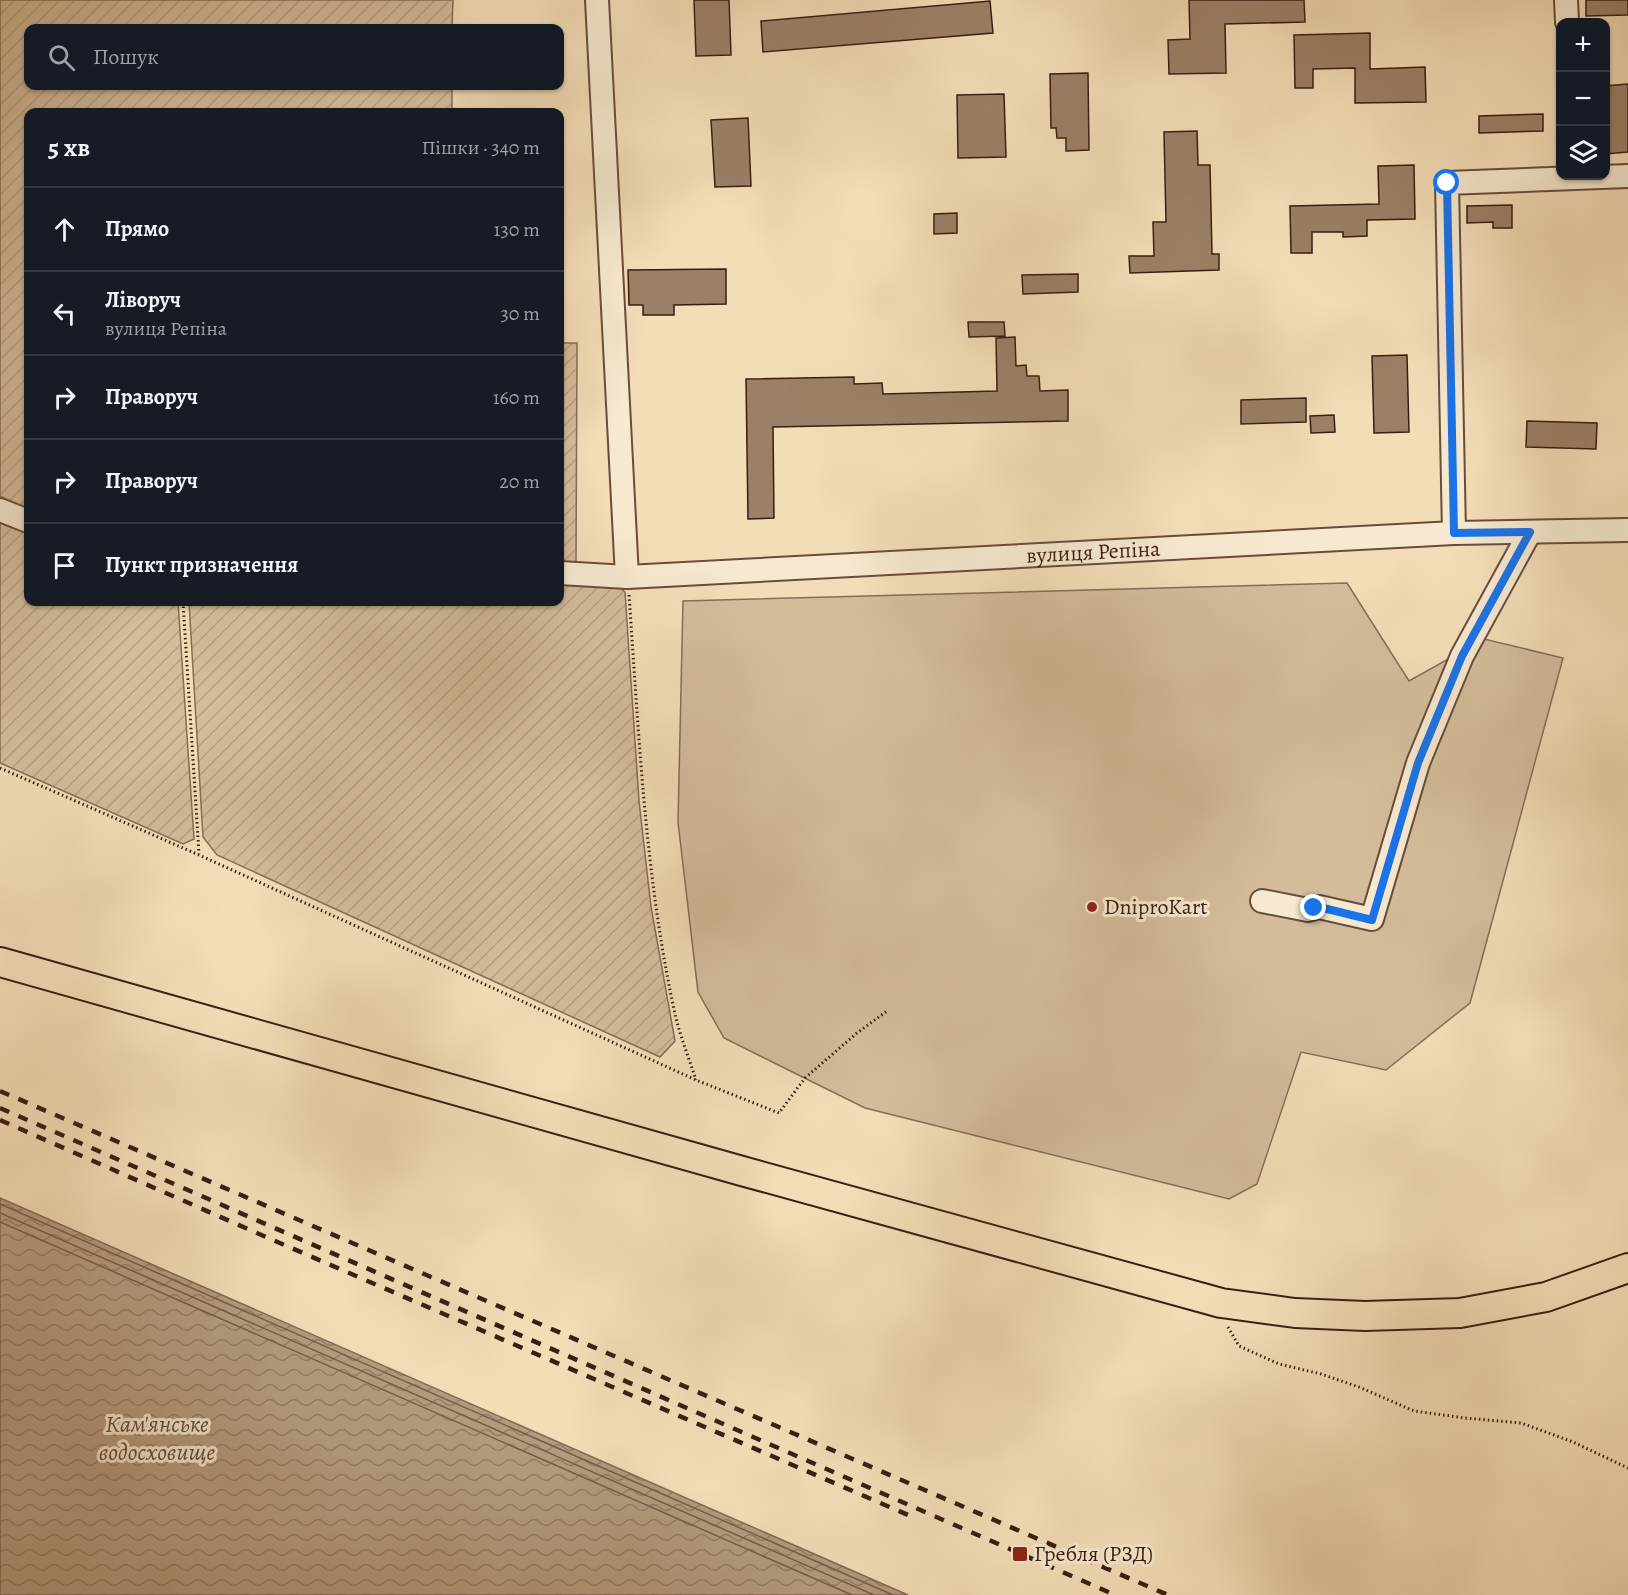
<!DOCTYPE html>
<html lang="uk">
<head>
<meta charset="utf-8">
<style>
  body { margin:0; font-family:Alegreya,serif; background:#242831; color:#f1f3f6 }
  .controls { position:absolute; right:18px; top:18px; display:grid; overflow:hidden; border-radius:12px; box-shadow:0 2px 4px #0004 }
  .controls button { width:54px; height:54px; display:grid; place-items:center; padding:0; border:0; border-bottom:2px solid #363941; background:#171b24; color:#f1f3f6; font:30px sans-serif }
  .stop { position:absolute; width:18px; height:18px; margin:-14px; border:4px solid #1a73e8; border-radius:50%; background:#fff }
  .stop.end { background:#1a73e8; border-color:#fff; box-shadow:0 2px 6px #0008 }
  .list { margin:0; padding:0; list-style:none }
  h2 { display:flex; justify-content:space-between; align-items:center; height:78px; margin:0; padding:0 24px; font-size:26px }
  h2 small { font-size:20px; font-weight:400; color:#9ea1a6 }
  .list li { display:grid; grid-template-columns:39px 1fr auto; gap:18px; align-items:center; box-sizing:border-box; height:84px; padding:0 24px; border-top:2px solid #363941 }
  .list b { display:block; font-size:22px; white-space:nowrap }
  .list p { margin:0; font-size:20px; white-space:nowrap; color:#9ea1a6 }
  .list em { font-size:20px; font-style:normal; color:#9ea1a6 }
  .icon { flex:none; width:33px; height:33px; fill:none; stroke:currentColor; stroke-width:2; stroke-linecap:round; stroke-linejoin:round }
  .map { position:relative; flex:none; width:1628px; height:1595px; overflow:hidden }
  .search { position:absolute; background:#171b24; box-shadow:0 2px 4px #0004; left:24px; top:24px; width:540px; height:66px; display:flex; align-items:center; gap:15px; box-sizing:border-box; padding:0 21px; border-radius:12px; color:#9ea1a6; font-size:22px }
  .panel { position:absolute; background:#171b24; box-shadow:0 2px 4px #0004; left:24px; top:108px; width:540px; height:498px; border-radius:12px }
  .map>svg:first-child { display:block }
</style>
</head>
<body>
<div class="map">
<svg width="1628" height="1595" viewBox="0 0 1628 1595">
  <defs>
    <pattern id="garden-furrows" width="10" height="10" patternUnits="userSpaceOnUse" patternTransform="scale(1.5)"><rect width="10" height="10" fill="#d4bc9b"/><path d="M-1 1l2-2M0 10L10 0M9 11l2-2" fill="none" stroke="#b7a184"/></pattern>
    <pattern id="water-waves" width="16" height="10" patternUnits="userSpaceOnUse" patternTransform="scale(1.5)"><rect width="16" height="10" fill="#b49b7f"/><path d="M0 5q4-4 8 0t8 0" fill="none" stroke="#947e67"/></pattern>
  </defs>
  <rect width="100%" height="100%" fill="#f3ddb7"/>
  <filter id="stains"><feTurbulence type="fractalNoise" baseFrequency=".00333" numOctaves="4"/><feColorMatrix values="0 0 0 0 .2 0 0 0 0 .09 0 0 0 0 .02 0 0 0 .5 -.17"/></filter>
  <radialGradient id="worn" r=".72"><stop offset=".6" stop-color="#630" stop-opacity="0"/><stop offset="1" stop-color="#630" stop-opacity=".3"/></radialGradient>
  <path fill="#d4bc9b" stroke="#886c56" stroke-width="1.5" d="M1347 583 1409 681 1484 639 1563 658 1470 1003 1386 1070 1301 1052 1257 1184 1229 1199 865 1108 724 1038 698 992 678 822 683 601Z"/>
  <path fill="url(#garden-furrows)" stroke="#886c56" stroke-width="1.5" d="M0 0H453L452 28H28V86H452V112H28V510L0 496Z
    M560 343H577L576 566 560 565Z
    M0 520 28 530V602H178L194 839 183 844 0 763Z
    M560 583 619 587 625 592 639 801 651 907 675 1041 660 1057 217 855 203 837 189 602H560Z"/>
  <path fill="url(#water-waves)" stroke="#846853" stroke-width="1.5" d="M0 1198 908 1595H0Z"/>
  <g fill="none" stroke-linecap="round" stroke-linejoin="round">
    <path stroke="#785c48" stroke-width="1.5" d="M0 1204 893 1595
      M0 1213 874 1595
      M0 1222 852 1595"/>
  </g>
  <path fill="#9b8067" stroke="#3b1c11" stroke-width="1.5" d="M694 0H729L731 55 696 56Z
    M1189 0H1304L1305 22 1225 24 1226 73 1169 74 1168 40 1190 39Z
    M1586 0H1628V15L1586 16Z
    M990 1 993 33 763 52 761 21Z
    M1370 33V69L1425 67 1426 102 1355 103V68L1313 69V88H1295L1294 35Z
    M1088 73 1089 150 1066 151V138H1057L1056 128H1051L1050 74Z
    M1628 84V152L1605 154V86Z
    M1004 94 1006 157 958 158 957 95Z
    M1543 114V131L1479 133V116Z
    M748 118 751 186 715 187 711 120Z
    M1197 131 1198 165H1210L1212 254H1219V270L1130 273 1129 256H1154L1153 222H1166L1164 132Z
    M1414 165 1415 219 1367 220V236L1343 237V232H1312V253H1291L1290 206 1379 204 1378 166Z
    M1512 205V228H1493V222L1467 223V206Z
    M957 213V233L934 234V214Z
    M726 269V304L674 305V315H643V305H629L628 270Z
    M1078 274V292L1023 294 1022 275Z
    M968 322H1004L1005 336 969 337Z
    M1015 337 1016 366 1026 365 1027 376H1039L1040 391 1068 390V421L773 427 774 518 748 519 746 379 854 377V384L882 383 883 394 997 391 996 338Z
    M1407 355 1409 432 1374 433 1372 356Z
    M1306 398V422L1241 424V400Z
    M1334 415 1335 432 1311 433 1310 416Z
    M1527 421 1597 423 1596 449 1526 447Z"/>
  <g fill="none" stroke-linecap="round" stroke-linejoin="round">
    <g stroke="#694c3a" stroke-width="26">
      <g id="minor">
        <path d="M597 0 627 577"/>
        <path d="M1566 0 1567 22"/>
        <path d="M0 510 28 521"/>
        <path d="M1454 533 1447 183 1628 176"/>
        <path id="s1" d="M560 573 627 577 1454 533 1628 530"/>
        <path d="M1262 901 1308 910 1319 907 1372 919 1418 763 1462 656 1530 532"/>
      </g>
    </g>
    <g stroke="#3b1c11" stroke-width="32">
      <path id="major" d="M0 962 742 1171 1221 1303 1295 1313 1365 1316 1460 1313 1546 1297 1628 1268"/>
    </g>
    <path stroke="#3b1c11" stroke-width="3" stroke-dasharray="1.5 3" stroke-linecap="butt" d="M629 595C639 735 645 877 675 1014 680 1036 689 1058 696 1080
      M183 602 199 854
      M0 768 199 855 696 1080 779 1113 805 1078 857 1033 887 1011
      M1228 1327 1239 1346 1279 1364 1321 1374 1359 1387 1414 1411 1465 1418 1521 1423 1573 1442 1628 1468"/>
    <use href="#minor" stroke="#f7e9d0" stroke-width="22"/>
    <use href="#major" stroke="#f3ddb7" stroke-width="28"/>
    <path stroke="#3b1c11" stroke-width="4.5" stroke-dasharray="10 10" stroke-linecap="butt" d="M0 1091 1168 1595
      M0 1108 1115 1595
      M0 1120 266 1237 915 1518"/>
  </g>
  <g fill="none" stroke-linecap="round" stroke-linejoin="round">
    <path stroke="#1a73e8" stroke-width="8" d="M1314 908 1319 907 1372 920 1418 763 1462 656 1530 532 1454 533 1447 183"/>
  </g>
  <g fill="#8f2418" stroke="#f7e9d0" stroke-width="2">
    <circle cx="1092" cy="907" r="6"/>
    <rect x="1012" y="1546" width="16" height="16" rx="3"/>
  </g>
  <g text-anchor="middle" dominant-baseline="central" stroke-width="6" stroke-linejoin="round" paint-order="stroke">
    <g font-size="22" fill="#3b1c11" stroke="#f7e9d0">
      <text stroke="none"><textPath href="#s1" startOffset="534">вулиця Репіна</textPath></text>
    </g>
    <g font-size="22" fill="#3b1c11" stroke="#f7e9d0" text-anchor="start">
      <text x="1104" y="907">DniproKart</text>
      <text x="1034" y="1554">Гребля (РЗД)</text>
    </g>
    <g font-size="24" font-style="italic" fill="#654838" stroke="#f7e9d0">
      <text x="157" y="1424">Кам'янське<tspan x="157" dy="28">водосховище</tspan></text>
    </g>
  </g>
  <rect width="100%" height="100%" filter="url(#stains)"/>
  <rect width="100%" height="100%" fill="url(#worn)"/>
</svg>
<div class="controls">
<button>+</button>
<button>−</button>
<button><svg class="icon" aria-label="layers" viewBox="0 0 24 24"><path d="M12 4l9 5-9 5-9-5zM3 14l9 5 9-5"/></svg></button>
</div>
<div class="stop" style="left:1447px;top:183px"></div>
<div class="stop end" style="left:1314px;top:908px"></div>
<div class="search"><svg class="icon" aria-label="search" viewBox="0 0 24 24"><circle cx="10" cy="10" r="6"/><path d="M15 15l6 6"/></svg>Пошук</div>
<section class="panel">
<h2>5 хв<small>Пішки · 340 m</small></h2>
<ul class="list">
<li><svg class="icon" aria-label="ahead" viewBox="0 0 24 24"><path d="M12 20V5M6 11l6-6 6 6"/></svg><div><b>Прямо</b></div><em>130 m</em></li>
<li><svg class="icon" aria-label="left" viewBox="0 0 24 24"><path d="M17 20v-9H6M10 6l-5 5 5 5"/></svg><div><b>Ліворуч</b><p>вулиця Репіна</p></div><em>30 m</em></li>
<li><svg class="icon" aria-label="right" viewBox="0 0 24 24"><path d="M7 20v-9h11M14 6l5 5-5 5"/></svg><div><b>Праворуч</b></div><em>160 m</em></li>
<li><svg class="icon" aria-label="right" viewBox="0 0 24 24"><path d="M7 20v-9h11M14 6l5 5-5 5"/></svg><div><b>Праворуч</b></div><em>20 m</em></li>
<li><svg class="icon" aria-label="arrive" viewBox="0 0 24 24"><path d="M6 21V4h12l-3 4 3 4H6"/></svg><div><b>Пункт призначення</b></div></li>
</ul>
</section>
</div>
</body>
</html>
